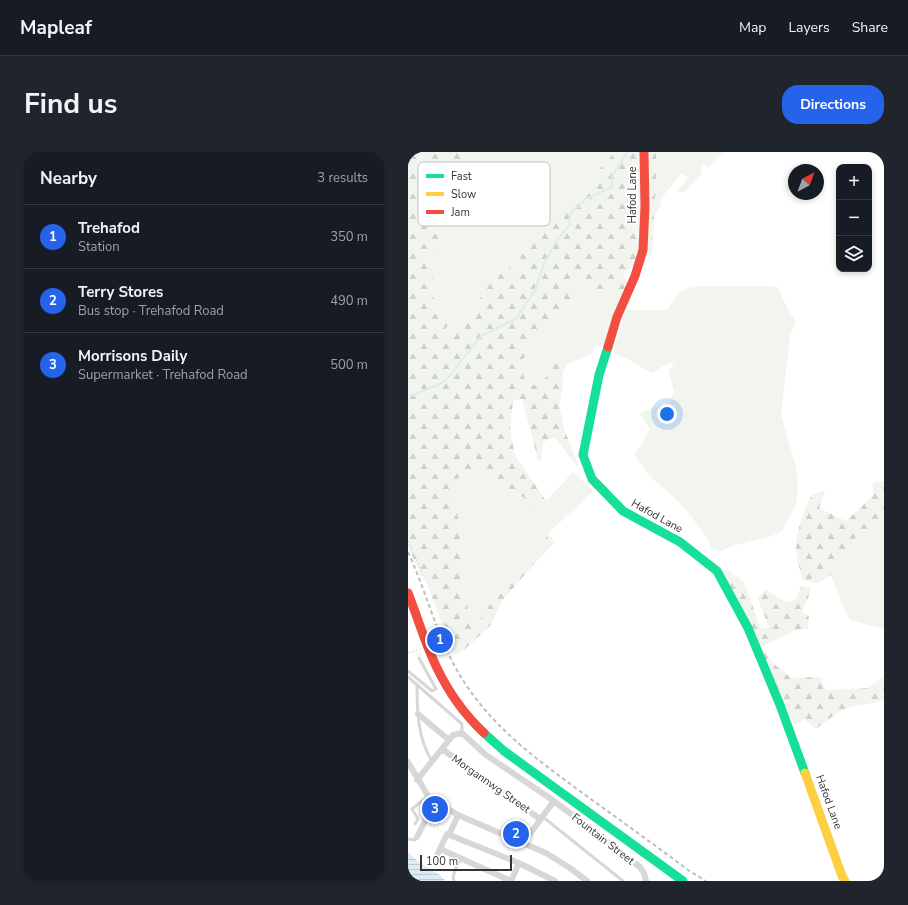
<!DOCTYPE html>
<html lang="en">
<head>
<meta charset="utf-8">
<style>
  body { margin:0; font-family:"Nunito Sans",sans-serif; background:#20242c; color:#f1f3f6 }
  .controls { position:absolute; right:12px; top:12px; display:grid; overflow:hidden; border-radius:8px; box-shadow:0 2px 6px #0003 }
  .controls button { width:36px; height:36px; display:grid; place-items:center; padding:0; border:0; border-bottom:1px solid #363941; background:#171b24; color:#f1f3f6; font:20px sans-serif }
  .compass { position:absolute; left:380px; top:12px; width:36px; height:36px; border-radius:50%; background:#171b24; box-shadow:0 2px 6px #0003; rotate:41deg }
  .scale { position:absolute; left:12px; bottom:10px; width:92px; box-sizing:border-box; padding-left:4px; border:2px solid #333; border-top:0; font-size:11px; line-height:14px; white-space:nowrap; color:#333; -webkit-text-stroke:3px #fff; paint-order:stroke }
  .you { position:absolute; left:259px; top:262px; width:14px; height:14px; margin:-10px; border:3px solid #fff; border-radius:50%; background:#1a73e8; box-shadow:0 0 0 6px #1a73e833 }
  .badge { display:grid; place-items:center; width:26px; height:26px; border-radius:50%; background:#2563eb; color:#fff; font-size:13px; font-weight:700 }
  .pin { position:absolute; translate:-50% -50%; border:2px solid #fff; box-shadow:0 1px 4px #0006 }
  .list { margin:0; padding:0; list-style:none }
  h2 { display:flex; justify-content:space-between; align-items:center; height:52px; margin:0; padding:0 16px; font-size:17px }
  h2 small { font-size:13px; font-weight:400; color:#9ea1a6 }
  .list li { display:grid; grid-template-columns:26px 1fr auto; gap:12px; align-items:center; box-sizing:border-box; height:64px; padding:0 16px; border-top:1px solid #363941 }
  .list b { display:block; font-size:15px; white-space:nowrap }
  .list p { margin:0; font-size:13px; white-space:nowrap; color:#9ea1a6 }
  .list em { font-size:13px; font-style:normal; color:#9ea1a6 }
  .icon { flex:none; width:22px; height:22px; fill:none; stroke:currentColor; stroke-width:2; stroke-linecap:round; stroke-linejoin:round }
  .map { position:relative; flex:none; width:476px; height:729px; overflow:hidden; border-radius:16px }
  header { display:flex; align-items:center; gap:24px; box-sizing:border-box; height:56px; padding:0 20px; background:#171b24; border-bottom:1px solid #363941 }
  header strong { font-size:19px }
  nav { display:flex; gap:22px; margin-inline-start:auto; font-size:14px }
  .intro { display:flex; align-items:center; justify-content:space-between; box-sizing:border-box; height:96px; padding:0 24px }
  h1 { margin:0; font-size:28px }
  .button { padding:10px 18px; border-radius:16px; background:#2563eb; color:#fff; font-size:14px; font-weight:700 }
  main { display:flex; gap:24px; padding:0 24px }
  aside { flex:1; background:#171b24; border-radius:16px; box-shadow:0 2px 6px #0003 }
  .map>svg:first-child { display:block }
</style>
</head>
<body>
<header>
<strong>Mapleaf</strong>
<nav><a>Map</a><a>Layers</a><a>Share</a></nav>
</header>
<div class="intro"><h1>Find us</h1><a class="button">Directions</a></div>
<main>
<aside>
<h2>Nearby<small>3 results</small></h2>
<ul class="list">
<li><span class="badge">1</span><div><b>Trehafod</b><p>Station</p></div><em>350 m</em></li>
<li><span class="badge">2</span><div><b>Terry Stores</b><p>Bus stop · Trehafod Road</p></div><em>490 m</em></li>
<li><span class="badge">3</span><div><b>Morrisons Daily</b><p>Supermarket · Trehafod Road</p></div><em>500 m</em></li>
</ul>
</aside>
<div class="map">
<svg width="476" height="729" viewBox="0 0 476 729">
  <defs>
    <pattern id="forest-firs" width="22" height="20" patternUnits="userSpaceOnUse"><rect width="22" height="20" fill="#f1f5ed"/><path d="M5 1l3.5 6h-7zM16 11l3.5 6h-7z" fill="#cfd2cc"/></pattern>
    <pattern id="water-rules" width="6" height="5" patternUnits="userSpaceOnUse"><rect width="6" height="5" fill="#ddebf3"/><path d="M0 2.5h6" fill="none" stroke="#becad1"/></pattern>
  </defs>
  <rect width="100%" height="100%" fill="#fff"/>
  <path fill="#f1f5ed" d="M71 0H207L193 15 183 31 139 68 113 104 106 121 85 127 59 165 45 182 38 183 33 163 27 155 23 138 26 119 21 105 32 87 30 80 33 67 23 55 16 42Z
    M248 0H315L298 17V13L295 12 292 16 294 22 277 40H268L280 26 273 21 252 48 254 51 245 66 248 27Z
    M170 125 186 142 198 140 205 141 212 151 196 194 188 193 183 202 160 212H143C138 228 137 232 119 234 117 228 113 219 114 212 116 197 144 164 157 155 160 153 164 152 168 150L162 129Z
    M293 134H358L370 135 378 154 388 170 382 184 373 263 388 315 390 334 388 352 374 379 364 384 327 393 312 399 304 396 296 382 280 360 263 342 242 325 226 302 234 292 242 277 233 265 232 261 246 255 262 251 266 239 260 218 266 213 263 210 243 221 221 208 205 201 218 158H259C271 140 270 137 293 134Z
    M64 320 81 324 131 356 165 320 185 339 143 379 81 454 68 473 60 458 57 435 53 423V382L45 337 48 328 53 323Z
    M476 360V477L442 468 432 447 423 423 444 399 447 386 458 379Z"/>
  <path fill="url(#forest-firs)" d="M0 0H71L16 42 24 51 23 56 33 67 30 80 32 87 33 97 21 105 26 119 23 138 28 155 40 173 36 179 38 183 45 182 59 165 85 127 100 113 106 121 113 104 139 68 183 31 193 15 207 0H235L234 86 227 112 215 122 221 132 212 151 205 141 198 140 186 142 170 125 162 129 168 150C164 152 160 153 157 155 144 164 116 198 114 213 113 218 117 228 119 234 137 232 138 227 143 212H160L155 219V233L151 254 157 279 170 313H168L149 288 145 286 140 287 135 291 133 308H130L114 247 105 249 102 278 107 303 138 349 132 356 81 324 64 320 53 323 48 328 45 337 53 382V423L57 435 60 458 68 473 81 454 141 382 147 390 127 411 94 449 82 474 56 498 47 503 35 478 36 477 16 424 13 425 0 394Z
    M237 0H248V27L244 104 238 102Z
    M476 329V360L458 379 447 386 444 399 423 423 410 431 395 429C393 421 390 413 389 405 385 388 395 357 404 343L417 339 411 356 438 369 465 344V331Z
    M320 418 336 430 353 477 361 475 350 447 357 437 376 449 382 450 388 447 393 434 403 435 400 446 394 460 401 464 400 477 387 478 353 495 366 512 383 526 412 525 418 538 460 536 476 524V547C464 553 458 551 446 554 432 557 419 569 408 577L396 567 386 573 357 508 312 420Z"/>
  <path fill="url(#water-rules)" d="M0 701 16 714 29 721 38 729H9L0 721Z"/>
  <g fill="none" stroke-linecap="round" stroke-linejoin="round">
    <path stroke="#ddebf3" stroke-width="2" d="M2 244 30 233 39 227 73 184 108 167 127 138 136 112 149 88 161 73 163 61 178 47 204 35V24L219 0"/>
    <path stroke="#d6d6d6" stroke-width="1" stroke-dasharray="2 2" stroke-linecap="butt" d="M0 389 9 408 17 429
      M36 478 39 487
      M0 501 13 497
      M22 673 33 679"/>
    <path stroke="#d7d7d7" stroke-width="3" d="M0 519 24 539 28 537 11 506
      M0 525 54 572V581
      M9 534C9 560 10 587 24 609
      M135 665 215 729
      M7 672 10 667 4 657 20 644
      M0 687 7 688 9 686
      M46 729C43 722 50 713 53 707"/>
    <path stroke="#d7d7d7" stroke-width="6" d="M10 562 41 588
      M34 597 132 667
      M0 610 20 644 27 649 50 663 138 701 162 716 179 729
      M9 628 45 583 54 581 78 603 146 649 232 715 236 721 238 729
      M41 683 50 663
      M9 685 27 649
      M116 690 146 649
      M26 710 32 697
      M103 729 32 697 39 682 111 711 147 729
      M103 729 111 711"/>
    <path stroke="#16e098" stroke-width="9" d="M200 195 191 223 175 303 184 327 215 359 272 390 309 419 340 476 372 553 397 621
      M76 581 96 599 275 729"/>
    <path stroke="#ffcf43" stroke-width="9" d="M397 621 434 724 437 729"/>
    <path stroke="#f24e42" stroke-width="9" d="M200 195 209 165 227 124 235 98 237 54 236 0
      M0 441C10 466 17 492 29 516 40 539 57 563 76 581"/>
    <path stroke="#bebebe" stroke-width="2" stroke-dasharray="4 3" stroke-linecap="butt" d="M0 400C19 441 29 486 53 525 85 577 131 609 180 645 213 669 247 693 280 718L298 729"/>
  </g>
  <g text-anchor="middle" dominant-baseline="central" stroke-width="4" stroke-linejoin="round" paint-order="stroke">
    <g font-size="11" fill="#333" stroke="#fff">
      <text transform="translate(224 43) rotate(-90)">Hafod Lane</text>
      <text transform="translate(249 364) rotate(29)">Hafod Lane</text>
      <text transform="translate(83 632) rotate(35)">Morgannwg Street</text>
      <text transform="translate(421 650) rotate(70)">Hafod Lane</text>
      <text transform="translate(195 687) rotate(38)">Fountain Street</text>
    </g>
  </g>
  <rect x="10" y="10" width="132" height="64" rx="6" fill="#fff" stroke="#c2c2c2" stroke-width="1"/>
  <rect x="18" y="22" width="18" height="4" fill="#16e098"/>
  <rect x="18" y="40" width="18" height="4" fill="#ffcf43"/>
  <rect x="18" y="58" width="18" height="4" fill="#f24e42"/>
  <g font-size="11" fill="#333">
    <text x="43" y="28">Fast</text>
    <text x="43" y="46">Slow</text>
    <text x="43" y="64">Jam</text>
  </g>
</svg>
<div class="controls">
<button>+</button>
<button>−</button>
<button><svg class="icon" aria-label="layers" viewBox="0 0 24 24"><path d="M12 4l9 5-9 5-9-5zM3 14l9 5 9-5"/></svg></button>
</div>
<svg class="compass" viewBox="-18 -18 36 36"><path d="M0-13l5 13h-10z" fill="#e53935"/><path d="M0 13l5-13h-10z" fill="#9ea1a6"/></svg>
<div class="scale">100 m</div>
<div class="you"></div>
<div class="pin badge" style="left:32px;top:488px">1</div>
<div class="pin badge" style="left:108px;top:682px">2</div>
<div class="pin badge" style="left:27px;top:657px">3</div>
</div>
</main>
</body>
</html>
